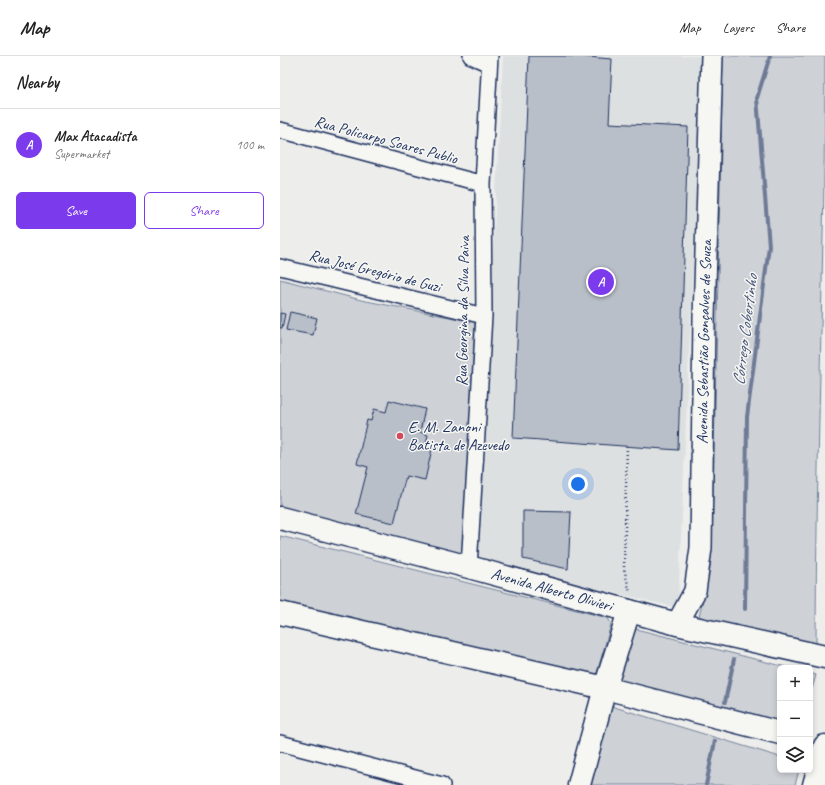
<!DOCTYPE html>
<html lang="en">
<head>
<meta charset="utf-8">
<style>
  body { margin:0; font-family:Caveat,sans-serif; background:#f2f2f2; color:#222 }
  .controls { position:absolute; right:12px; bottom:12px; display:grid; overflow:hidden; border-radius:6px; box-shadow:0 2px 6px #0003 }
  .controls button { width:36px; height:36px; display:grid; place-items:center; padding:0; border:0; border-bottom:1px solid #e0e0e0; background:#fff; color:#222; font:20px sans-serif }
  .you { position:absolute; left:298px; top:428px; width:14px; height:14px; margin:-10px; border:3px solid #fff; border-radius:50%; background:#1a73e8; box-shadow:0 0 0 6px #1a73e833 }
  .badge { display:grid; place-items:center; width:26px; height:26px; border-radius:50%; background:#7c3aed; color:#fff; font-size:13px; font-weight:700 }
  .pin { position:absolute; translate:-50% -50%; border:2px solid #fff; box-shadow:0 1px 4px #0006 }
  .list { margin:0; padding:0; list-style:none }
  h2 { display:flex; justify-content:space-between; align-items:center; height:52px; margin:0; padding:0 16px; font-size:17px }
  h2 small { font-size:13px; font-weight:400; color:#767676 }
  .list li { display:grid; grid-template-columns:26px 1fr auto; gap:12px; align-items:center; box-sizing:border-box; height:72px; padding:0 16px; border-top:1px solid #e0e0e0 }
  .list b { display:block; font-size:15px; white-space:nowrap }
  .list p { margin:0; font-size:13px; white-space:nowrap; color:#767676 }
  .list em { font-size:13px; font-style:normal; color:#767676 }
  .actions { display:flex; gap:8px; padding:12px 16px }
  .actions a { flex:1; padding:9px 0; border:1px solid #7c3aed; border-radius:6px; text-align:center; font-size:14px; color:#7c3aed }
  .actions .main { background:#7c3aed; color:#fff }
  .icon { flex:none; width:22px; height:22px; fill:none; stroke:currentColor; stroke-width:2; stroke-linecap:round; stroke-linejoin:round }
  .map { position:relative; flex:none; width:545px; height:729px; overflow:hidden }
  header { display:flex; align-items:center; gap:24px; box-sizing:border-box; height:56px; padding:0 20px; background:#fff; border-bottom:1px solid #e0e0e0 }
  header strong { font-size:19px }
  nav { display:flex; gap:22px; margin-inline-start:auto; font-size:14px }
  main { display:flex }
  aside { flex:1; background:#fff }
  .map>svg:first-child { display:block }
</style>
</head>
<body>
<header>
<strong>Map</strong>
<nav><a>Map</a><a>Layers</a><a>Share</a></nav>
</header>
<main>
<aside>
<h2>Nearby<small></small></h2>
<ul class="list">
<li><span class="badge">A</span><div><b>Max Atacadista</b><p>Supermarket</p></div><em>100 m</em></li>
</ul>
<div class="actions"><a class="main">Save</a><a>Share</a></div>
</aside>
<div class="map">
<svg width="545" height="729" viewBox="0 0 545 729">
  <rect width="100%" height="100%" fill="#edeeec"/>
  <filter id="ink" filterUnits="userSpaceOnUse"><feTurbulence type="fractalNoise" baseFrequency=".025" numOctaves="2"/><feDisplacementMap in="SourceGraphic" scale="8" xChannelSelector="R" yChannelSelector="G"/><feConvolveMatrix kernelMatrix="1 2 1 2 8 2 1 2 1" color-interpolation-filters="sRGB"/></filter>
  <g filter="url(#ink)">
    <path fill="#dde0e1" d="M223 0H422L398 552 197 504Z"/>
    <path fill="#ced2d7" stroke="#74809a" d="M443 0H545C545 197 536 394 536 591L444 570 419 561 424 539 433 442Z
      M0 223 81 244 195 266 183 502 0 452Z
      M0 480 328 562 331 568 314 627 0 548Z
      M352 572 510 612H500V670L335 626Z
      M530 617 536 619 530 640Z
      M331 650 500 701V714H519L515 729H309Z"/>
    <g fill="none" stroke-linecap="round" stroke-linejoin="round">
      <path stroke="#6e7a96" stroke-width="4" d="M465 553 467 361 489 190 477 42 490 0
        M445 646 454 603
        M426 729 435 685"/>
    </g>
    <path fill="#b9bfc8" stroke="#1b2f5e" d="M249 0H296L332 3 329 67 408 71 398 394 233 382Z
      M10 256 37 262 33 279 6 274Z
      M0 257 5 258 2 272H0Z
      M109 344 145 353 140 376 148 379 145 392 152 393 145 424 126 420 114 467 76 458 88 411 77 408 87 364 91 365 94 353 106 356Z
      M243 455 291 456 288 513 243 503Z"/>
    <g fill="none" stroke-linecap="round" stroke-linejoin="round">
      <g stroke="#1b2f5e" stroke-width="18">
        <path id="street" d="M191 0 209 8
          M0 74 203 128
          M0 211 204 260
          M189 511 204 260 203 128 210 0
          M0 687 162 729"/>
      </g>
      <g stroke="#1b2f5e" stroke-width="24">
        <g id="secondary">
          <path id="s1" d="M397 568 415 535 421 492 424 262 432 0"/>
        </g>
      </g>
      <g stroke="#1b2f5e" stroke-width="25">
        <g id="primary">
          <path id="s2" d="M0 462 189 511 397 568 545 601"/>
          <path d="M0 557 325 632 500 677"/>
          <path d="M299 729 325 632 349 555"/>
          <path d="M534 729 545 690"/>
        </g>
      </g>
      <path stroke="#1b2f5e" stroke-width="2.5" stroke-dasharray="1 3" stroke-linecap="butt" d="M347 390 344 512 350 537"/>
      <use href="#street" stroke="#f6f6f2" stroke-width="15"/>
      <use href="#secondary" stroke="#f6f6f2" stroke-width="21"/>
      <use href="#primary" stroke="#f6f6f2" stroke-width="22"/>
    </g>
  </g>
  <circle fill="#d1495b" stroke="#f6f6f2" stroke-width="1.5" cx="120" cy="380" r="4"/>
  <g text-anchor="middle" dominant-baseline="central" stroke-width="3" stroke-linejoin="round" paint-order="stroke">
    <g font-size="16" fill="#1b2f5e" stroke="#f6f6f2">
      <text transform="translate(106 84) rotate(15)">Rua Policarpo Soares Publio</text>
      <text transform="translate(95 215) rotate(14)">Rua José Gregório de Guzi</text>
      <text transform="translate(183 255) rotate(-89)">Rua Georgina da Silva Paiva</text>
      <text stroke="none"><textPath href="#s1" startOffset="287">Avenida Sebastião Gonçalves de Souza</textPath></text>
      <text stroke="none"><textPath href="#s2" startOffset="281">Avenida Alberto Olivieri</textPath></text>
    </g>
    <g font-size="16" fill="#1b2f5e" stroke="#f6f6f2" text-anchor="start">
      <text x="128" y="371">E. M. Zanoni<tspan x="128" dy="18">Batista de Azevedo</tspan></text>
    </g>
    <g font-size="17" font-style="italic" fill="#44547a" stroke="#f6f6f2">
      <text transform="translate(465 274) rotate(-83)">Córrego Cobertinho</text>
    </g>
  </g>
</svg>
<div class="controls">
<button>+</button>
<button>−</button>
<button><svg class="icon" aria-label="layers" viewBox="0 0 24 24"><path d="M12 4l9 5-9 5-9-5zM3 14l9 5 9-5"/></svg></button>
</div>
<div class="you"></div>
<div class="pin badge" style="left:321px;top:226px">A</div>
</div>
</main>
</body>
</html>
